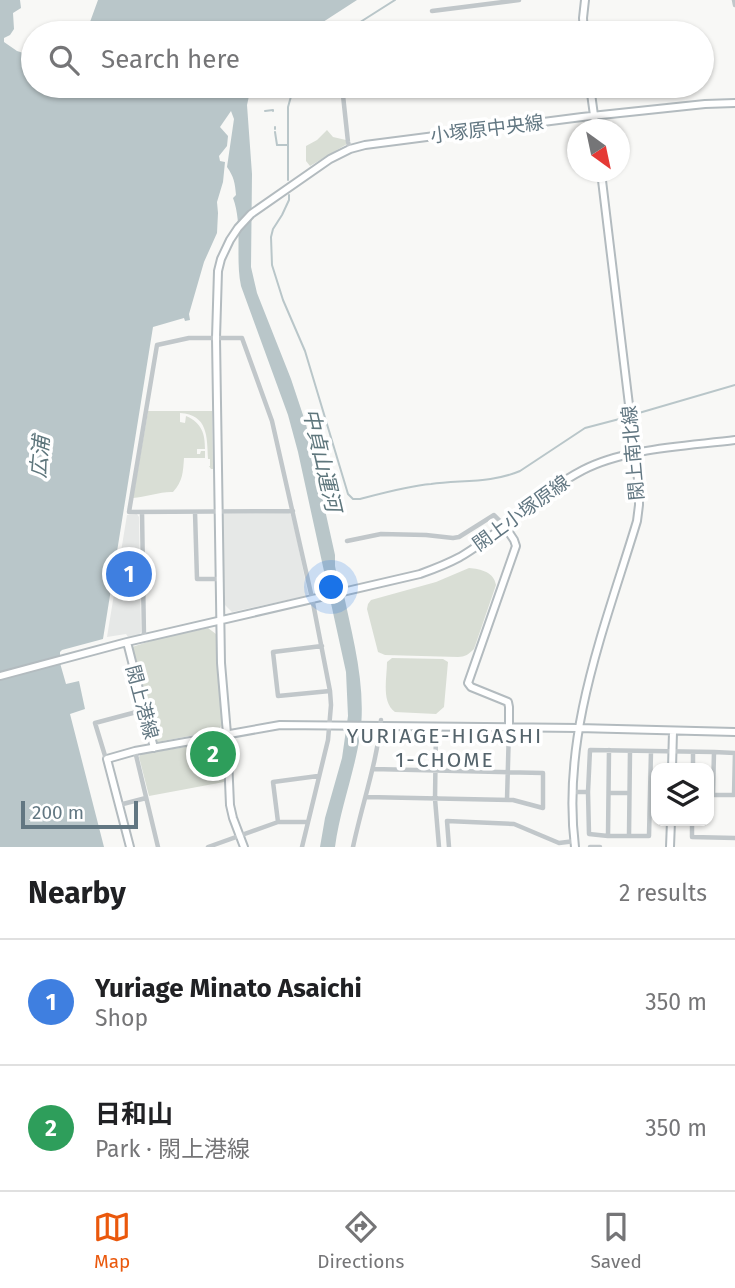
<!DOCTYPE html>
<html lang="en">
<head>
<meta charset="utf-8">
<style>
  body { margin:0; font-family:"Fira Sans","Noto Sans JP",sans-serif; background:#f6f6f6; color:#202124 }
  .controls { position:absolute; right:21px; bottom:21px; display:grid; overflow:hidden; border-radius:14px; box-shadow:0 2px 5px #0004 }
  .controls button { width:63px; height:63px; display:grid; place-items:center; padding:0; border:0; border-bottom:2px solid #e0e0e0; background:#fff; color:#202124; font:35px sans-serif }
  .compass { position:absolute; left:567px; top:119px; width:63px; height:63px; border-radius:50%; background:#fff; box-shadow:0 2px 5px #0004; rotate:147deg }
  .scale { position:absolute; left:21px; bottom:18px; width:117px; box-sizing:border-box; padding-left:7px; border:4px solid #627782; border-top:0; font-size:19px; line-height:24px; white-space:nowrap; color:#627782; -webkit-text-stroke:5px #fff; paint-order:stroke }
  .you { position:absolute; left:332px; top:588px; width:24px; height:24px; margin:-18px; border:5px solid #fff; border-radius:50%; background:#1a73e8; box-shadow:0 0 0 10px #1a73e833 }
  .badge { display:grid; place-items:center; width:46px; height:46px; border-radius:50%; background:#ea580c; color:#fff; font-size:23px; font-weight:700 }
  .pin { position:absolute; translate:-50% -50%; border:4px solid #fff; box-shadow:0 2px 7px #0006 }
  .list { margin:0; padding:0; list-style:none }
  h2 { display:flex; justify-content:space-between; align-items:center; height:91px; margin:0; padding:0 28px; font-size:30px }
  h2 small { font-size:23px; font-weight:400; color:#757577 }
  .list li { display:grid; grid-template-columns:46px 1fr auto; gap:21px; align-items:center; box-sizing:border-box; height:126px; padding:0 28px; border-top:2px solid #e0e0e0 }
  .list b { display:block; font-size:26px; white-space:nowrap }
  .list p { margin:0; font-size:23px; white-space:nowrap; color:#757577 }
  .list em { font-size:23px; font-style:normal; color:#757577 }
  .icon { flex:none; width:38px; height:38px; fill:none; stroke:currentColor; stroke-width:2; stroke-linecap:round; stroke-linejoin:round }
  .map { position:relative; flex:none; width:735px; height:847px; overflow:hidden }
  .search { position:absolute; background:#fff; box-shadow:0 2px 5px #0004; left:21px; right:21px; top:21px; height:77px; display:flex; align-items:center; gap:18px; box-sizing:border-box; padding:0 24px; border-radius:38px; color:#757577; font-size:26px }
  .sheet { height:343px; background:#fff }
  nav { display:flex; justify-content:space-around; align-items:center; box-sizing:border-box; height:98px; border-top:2px solid #e0e0e0; background:#fff; font-size:19px; color:#757577 }
  nav a { display:grid; justify-items:center; gap:4px }
  nav .on { color:#ea580c }
  .map>svg:first-child { display:block }
</style>
</head>
<body>
<div class="map">
<svg width="735" height="847" viewBox="0 0 735 847">
  <rect width="100%" height="100%" fill="#f8f8f6"/>
  <path fill="#e6e8e7" d="M289 513 291 515 296 535 308 594 306 596 232 612 225 605 222 516 224 514Z
    M137 514 139 517 141 632 139 635 128 637 126 634 107 637 127 515Z"/>
  <path fill="#d9ded5" d="M327 130 333 137 346 140 347 144 310 166 306 161V146L317 140Z
    M148 411H212L213 469H211L209 466H210V459H208C207 436 208 415 180 413V422L185 423 186 416C202 423 205 434 205 449H197V454H200L201 451H205V458H184C183 472 183 481 173 492 163 491 145 497 133 498Z
    M469 568C481 569 494 572 496 585L474 649C469 654 465 657 458 657L385 655 378 652 367 609 368 604 371 600 436 582Z
    M208 628 216 634 222 725 217 731 157 742 132 647 157 639Z
    M392 658 443 659 448 662 444 707 436 714 395 712C381 702 387 678 387 662Z
    M217 742 223 745 224 782 149 796 139 757 141 754Z"/>
  <path fill="#b9c6c9" d="M0 0H20L21 8 13 13 14 29 10 35 4 38V42L17 51 33 56V86H245L249 96 247 105 252 174 251 267 257 293 291 379 306 424 335 555V566L339 586H342C352 636 367 685 360 736 354 774 340 809 335 847H320L325 818 342 758 348 716 346 672 298 452 288 415 241 286C235 257 243 225 233 198L236 195C235 183 234 177 227 167L234 119 231 111 220 127 228 136 227 146 219 156 220 161 225 162 223 182 217 202 218 213 217 233 204 262 189 314 190 320 185 321 184 318 153 327 103 639 62 650 60 652V663L66 684 79 681 85 709 70 714 104 847H0Z
    M98 0H357L306 33H86Z"/>
  <g fill="none" stroke-linecap="round" stroke-linejoin="round">
    <path stroke="#b9c6c9" stroke-width="2" d="M343 33 395 0
      M265 111 273 110V111
      M275 127V129
      M275 132 277 145H287
      M288 180V107L294 86
      M289 195V200L282 215 273 229 271 237 272 265 283 300 305 351 348 494 353 499H360C383 493 408 486 431 484 461 480 492 483 520 471L585 428 627 417
      M632 415 735 385"/>
    <g stroke="#b3bbbf" stroke-width="10">
      <path id="secondary" d="M584 33 583 18 585 0
        M590 86 596 130
        M504 525 514 540 516 546 468 683 471 687 508 702 509 707V728
        M127 642 154 748
        M0 676 127 642 420 574C434 569 447 564 460 557 503 532 537 494 583 470 625 448 688 446 735 440
        M672 768 673 732
        M130 847 107 759 135 751 280 725 578 728 735 732
        M244 847 233 818 230 805 227 734 221 663 216 338 218 271 221 259 230 240 238 228 251 214 330 159 350 149 365 145 582 117 705 104 735 103
        M575 847C561 734 605 627 637 521L639 505V488L601 172
        M670 847 671 821"/>
    </g>
    <path stroke="#c1c7ca" stroke-width="4.5" d="M734 0 735 5
      M432 11 519 0
      M342 86 348 142 350 149
      M293 511 129 512 157 345 189 338H242L272 421 312 598 330 691 331 705 328 740 302 847
      M142 512 144 638
      M195 512 197 579H220
      M347 541 381 534 426 535 453 538 459 537 494 515 504 525
      M322 646 273 652 278 696 330 691
      M436 727 435 799 439 847
      M135 751 158 847
      M651 751 649 836H608L589 834 588 792 590 750 714 752 713 795H734L735 753
      M714 752 735 753
      M106 759 95 723 144 710
      M693 768V752
      M573 792H588
      M609 793H629
      M366 797 513 800 543 808V773L373 769
      M507 800 509 728
      M119 805 146 798
      M692 821V837L735 838
      M278 822 273 782 318 776
      M608 836 609 750
      M629 836 630 751
      M208 847 278 822H307
      M353 847C362 804 377 763 381 720
      M449 847 447 821 514 824 559 843 575 841
      M590 847H600"/>
    <use href="#secondary" stroke="#fff" stroke-width="6"/>
  </g>
  <g text-anchor="middle" dominant-baseline="central" stroke-width="7" stroke-linejoin="round" paint-order="stroke">
    <g font-size="19" fill="#627782" stroke="#fff">
      <text transform="translate(487 129) rotate(-7)">小塚原中央線</text>
      <text transform="translate(633 453) rotate(-95)">閖上南北線</text>
      <text transform="translate(521 513) rotate(-36)">閖上小塚原線</text>
      <text transform="translate(142 702) rotate(75)">閖上港線</text>
    </g>
    <g font-size="21" font-style="italic" fill="#5e767c" stroke="#fff">
      <text transform="translate(40 457) rotate(-85)">広浦</text>
      <text transform="translate(322 460) rotate(77)">中貞山運河</text>
    </g>
    <g font-size="21" letter-spacing="2" fill="#55646c" stroke="#fff">
      <text x="445" y="736">YURIAGE-HIGASHI<tspan x="445" dy="24">1-CHOME</tspan></text>
    </g>
  </g>
</svg>
<div class="controls">
<button><svg class="icon" aria-label="layers" viewBox="0 0 24 24"><path d="M12 4l9 5-9 5-9-5zM3 14l9 5 9-5"/></svg></button>
</div>
<svg class="compass" viewBox="-18 -18 36 36"><path d="M0-13l5 13h-10z" fill="#e53935"/><path d="M0 13l5-13h-10z" fill="#757577"/></svg>
<div class="scale">200 m</div>
<div class="you"></div>
<div class="pin badge" style="left:129px;top:574px;background:#3f7fe0">1</div>
<div class="pin badge" style="left:213px;top:754px;background:#2e9e5b">2</div>
<div class="search"><svg class="icon" aria-label="search" viewBox="0 0 24 24"><circle cx="10" cy="10" r="6"/><path d="M15 15l6 6"/></svg>Search here</div>
</div>
<section class="sheet">
<h2>Nearby<small>2 results</small></h2>
<ul class="list">
<li><span class="badge" style="background:#3f7fe0">1</span><div><b>Yuriage Minato Asaichi</b><p>Shop</p></div><em>350 m</em></li>
<li><span class="badge" style="background:#2e9e5b">2</span><div><b>日和山</b><p>Park · 閖上港線</p></div><em>350 m</em></li>
</ul>
</section>
<nav>
<a class="on"><svg class="icon" aria-label="map" viewBox="0 0 24 24"><path d="M3 6l6-2 6 2 6-2v14l-6 2-6-2-6 2zM9 4v14M15 6v14"/></svg>Map</a>
<a><svg class="icon" aria-label="directions" viewBox="0 0 24 24"><path d="M12 3l9 9-9 9-9-9zM9 14v-3h6M13 9l2 2-2 2"/></svg>Directions</a>
<a><svg class="icon" aria-label="saved" viewBox="0 0 24 24"><path d="M7 4h10v16l-5-4-5 4z"/></svg>Saved</a>
</nav>
</body>
</html>
